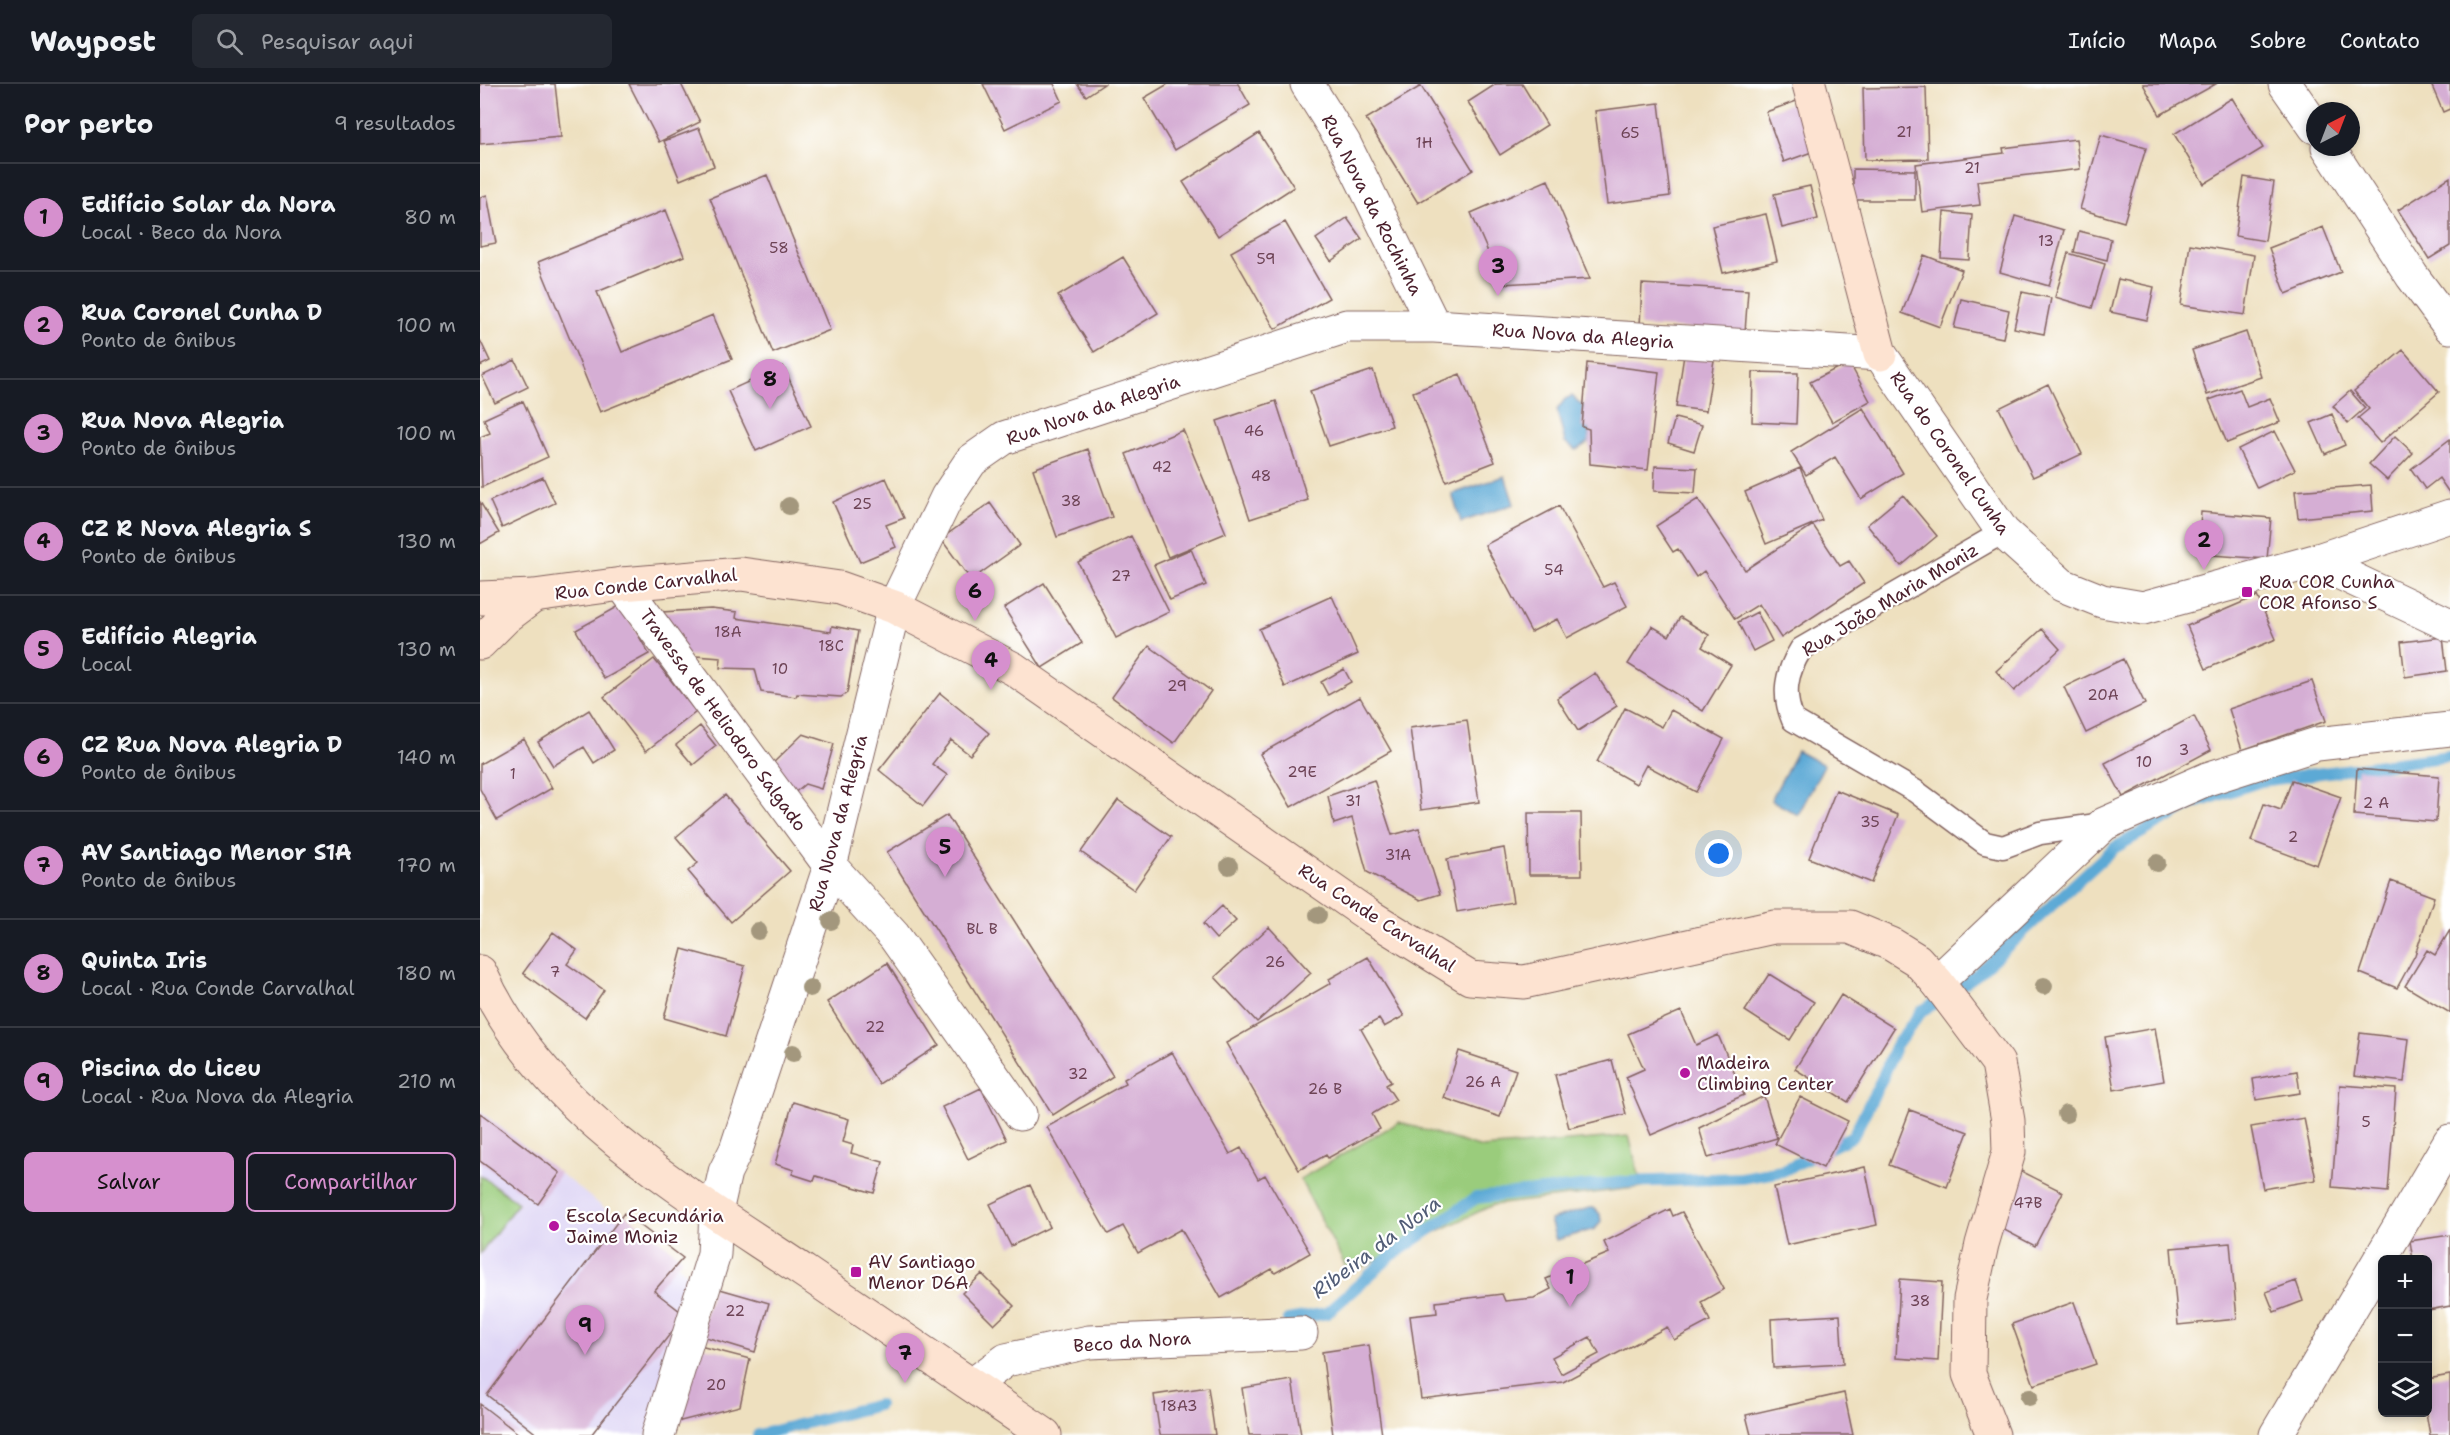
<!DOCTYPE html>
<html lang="pt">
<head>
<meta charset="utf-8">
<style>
  body { margin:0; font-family:"Shantell Sans",sans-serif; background:#242831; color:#f1f3f6 }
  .controls { position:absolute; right:18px; bottom:18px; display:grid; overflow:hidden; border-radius:9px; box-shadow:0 3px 9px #0003 }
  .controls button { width:54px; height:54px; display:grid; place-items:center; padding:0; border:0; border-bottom:2px solid #363941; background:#171b24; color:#f1f3f6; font:30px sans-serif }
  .compass { position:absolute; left:1826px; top:18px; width:54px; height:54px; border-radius:50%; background:#171b24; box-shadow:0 3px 9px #0003; rotate:42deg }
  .you { position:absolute; left:1239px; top:770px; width:21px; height:21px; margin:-15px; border:4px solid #fff; border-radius:50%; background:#1a73e8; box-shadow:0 0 0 9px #1a73e833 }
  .badge { display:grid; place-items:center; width:39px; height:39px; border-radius:50%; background:#d690ce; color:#111; font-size:20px; font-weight:700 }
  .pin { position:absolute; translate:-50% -50px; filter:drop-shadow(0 2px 3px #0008) }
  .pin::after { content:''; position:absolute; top:32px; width:21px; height:18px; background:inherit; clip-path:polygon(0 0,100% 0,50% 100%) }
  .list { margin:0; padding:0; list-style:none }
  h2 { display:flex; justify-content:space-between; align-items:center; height:78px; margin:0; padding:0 24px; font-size:26px }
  h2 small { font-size:20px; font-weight:400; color:#9ea1a6 }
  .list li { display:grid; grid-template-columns:39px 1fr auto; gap:18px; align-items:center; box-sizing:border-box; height:108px; padding:0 24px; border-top:2px solid #363941 }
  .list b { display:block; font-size:22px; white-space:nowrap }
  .list p { margin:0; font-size:20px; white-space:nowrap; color:#9ea1a6 }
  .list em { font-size:20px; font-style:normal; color:#9ea1a6 }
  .actions { display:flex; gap:12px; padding:18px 24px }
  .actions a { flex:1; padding:14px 0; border:2px solid #d690ce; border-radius:9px; text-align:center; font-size:21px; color:#d690ce }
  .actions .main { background:#d690ce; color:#111 }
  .icon { flex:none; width:33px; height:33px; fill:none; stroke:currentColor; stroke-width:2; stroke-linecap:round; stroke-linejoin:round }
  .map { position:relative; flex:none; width:1970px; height:1351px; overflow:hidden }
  header { display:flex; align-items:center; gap:36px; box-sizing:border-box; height:84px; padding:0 30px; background:#171b24; border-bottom:2px solid #363941 }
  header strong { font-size:28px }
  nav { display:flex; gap:33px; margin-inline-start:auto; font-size:21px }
  .search { width:420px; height:54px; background:#242831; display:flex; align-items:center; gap:15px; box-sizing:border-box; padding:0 21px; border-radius:9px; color:#9ea1a6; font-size:22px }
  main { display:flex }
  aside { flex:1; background:#171b24 }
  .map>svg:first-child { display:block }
</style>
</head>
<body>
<header>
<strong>Waypost</strong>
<div class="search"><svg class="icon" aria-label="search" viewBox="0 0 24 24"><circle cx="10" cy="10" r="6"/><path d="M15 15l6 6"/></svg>Pesquisar aqui</div>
<nav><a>Início</a><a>Mapa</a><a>Sobre</a><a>Contato</a></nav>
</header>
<main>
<aside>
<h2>Por perto<small>9 resultados</small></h2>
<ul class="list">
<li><span class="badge">1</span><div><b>Edifício Solar da Nora</b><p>Local · Beco da Nora</p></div><em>80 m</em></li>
<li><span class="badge">2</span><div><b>Rua Coronel Cunha D</b><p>Ponto de ônibus</p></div><em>100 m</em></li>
<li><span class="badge">3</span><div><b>Rua Nova Alegria</b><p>Ponto de ônibus</p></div><em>100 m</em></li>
<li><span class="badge">4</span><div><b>CZ R Nova Alegria S</b><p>Ponto de ônibus</p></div><em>130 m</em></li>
<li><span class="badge">5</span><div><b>Edifício Alegria</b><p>Local</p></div><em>130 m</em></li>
<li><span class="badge">6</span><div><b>CZ Rua Nova Alegria D</b><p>Ponto de ônibus</p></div><em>140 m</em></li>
<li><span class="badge">7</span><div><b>AV Santiago Menor S1A</b><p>Ponto de ônibus</p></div><em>170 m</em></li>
<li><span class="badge">8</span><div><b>Quinta Iris</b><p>Local · Rua Conde Carvalhal</p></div><em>180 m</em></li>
<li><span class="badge">9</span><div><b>Piscina do Liceu</b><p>Local · Rua Nova da Alegria</p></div><em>210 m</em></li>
</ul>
<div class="actions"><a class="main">Salvar</a><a>Compartilhar</a></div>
</aside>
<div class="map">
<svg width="1970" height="1351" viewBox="0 0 1970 1351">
  <rect width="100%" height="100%" fill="#fff"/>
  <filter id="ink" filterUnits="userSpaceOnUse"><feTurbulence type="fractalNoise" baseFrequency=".0167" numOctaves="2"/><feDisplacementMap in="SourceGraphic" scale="12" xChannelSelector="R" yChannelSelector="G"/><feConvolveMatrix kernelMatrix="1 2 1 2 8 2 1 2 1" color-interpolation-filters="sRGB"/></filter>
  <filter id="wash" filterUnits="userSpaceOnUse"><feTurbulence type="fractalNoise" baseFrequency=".008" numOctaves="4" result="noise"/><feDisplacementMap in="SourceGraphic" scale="24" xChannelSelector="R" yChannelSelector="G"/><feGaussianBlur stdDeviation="1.35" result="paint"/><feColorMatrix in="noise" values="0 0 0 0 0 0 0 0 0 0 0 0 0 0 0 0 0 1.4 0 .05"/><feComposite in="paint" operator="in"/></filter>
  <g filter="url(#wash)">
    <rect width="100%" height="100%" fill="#eee0bf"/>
    <path fill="#ded5f5" d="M0 1027 215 1195 167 1351H0Z"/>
    <path fill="#9acc7c" stroke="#727654" stroke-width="1.5" d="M919 1038 1002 1064 1149 1052 1162 1103 1013 1121 869 1189 820 1095Z
      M0 1091 38 1119 0 1170Z"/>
    <path fill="#5ca9d5" stroke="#536480" stroke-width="1.5" d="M1092 312 1104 323 1102 343 1109 345V358L1096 366 1085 358 1077 326 1085 315Z
      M1025 392 1034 420 981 438 972 410Z
      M1317 667 1344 681 1318 731 1291 716Z
      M1109 1124H1114L1120 1130 1121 1138 1115 1145 1076 1156 1070 1136Z"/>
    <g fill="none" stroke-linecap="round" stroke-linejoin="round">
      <path stroke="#5ca9d5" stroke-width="12" d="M808 1236 847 1229 912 1171 996 1114 1147 1098 1261 1094 1302 1087 1373 1052 1402 995 1415 963 1441 928 1496 891 1634 764 1712 720 1781 697 1970 672
        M278 1351 398 1321"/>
    </g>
    <g id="blocks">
      <path fill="#d5aed4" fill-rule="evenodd" d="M0 0H75L81 53 0 60Z
        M149 0H201L220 38 179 58Z
        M503 0H574L582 17 525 45Z
        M597 0H624L606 12Z
        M688 0H758L770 21 695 66 664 14Z
        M1016 0H1042L1067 41 1020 71 988 18Z
        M1663 0H1736L1680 31Z
        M1951 0H1970V25L1963 28Z
        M941 2 993 86 938 119 886 35Z
        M1446 3 1448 75 1385 76 1383 4Z
        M1752 14 1783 64 1724 100 1694 50Z
        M1322 15 1340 65 1304 78 1286 28Z
        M1179 19 1190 112 1127 120 1115 27Z
        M219 44 234 82 200 96 184 57Z
        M779 49 814 103 738 152 703 98Z
        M1621 51 1666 64 1644 138 1600 125Z
        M1596 55 1600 85 1497 97 1500 121 1442 128 1436 80 1524 69 1523 64Z
        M1373 85 1435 86V116H1373Z
        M287 91 350 246 293 269 230 114Z
        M1764 93 1794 98 1785 157 1755 152Z
        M1970 93V162L1949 175 1918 126Z
        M1068 96 1110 195 1022 200 991 129Z
        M1330 102 1338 135 1302 144 1294 110Z
        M7 111 16 159 0 162V113Z
        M186 126 204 172 117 208 142 268 233 231 252 275 120 328 58 178Z
        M1464 128 1492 131 1489 176 1461 174Z
        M1286 130 1297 177 1243 189 1232 142Z
        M1535 132 1584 146 1569 202 1520 188Z
        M867 134 882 155 851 177 836 155Z
        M805 138 849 214 795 245 751 168Z
        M1843 143 1861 188 1806 210 1789 164Z
        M1599 147 1631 155 1627 176 1594 168Z
        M1710 160 1774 171 1765 231 1701 221Z
        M1588 169 1625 180 1612 224 1575 213Z
        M1444 171 1482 186 1460 243 1422 229Z
        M643 173 678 229 614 268 578 212Z
        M1638 195 1674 203 1667 236 1630 228Z
        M1162 200 1268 206 1265 248 1160 242Z
        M1542 208 1571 214 1564 250 1534 244Z
        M1481 215 1529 226 1523 254 1474 244Z
        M1766 248 1781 293 1727 311 1712 266Z
        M0 256 10 277 0 282Z
        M1923 266 1959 308 1900 359 1878 334 1889 325 1874 307Z
        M1204 271 1234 276 1226 327 1196 323Z
        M35 276 48 303 15 319 2 292Z
        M1369 278 1390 317 1352 338 1330 298Z
        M1107 279 1179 288 1168 386 1110 380 1109 345 1102 343Z
        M303 282 331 342 276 367 248 307Z
        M893 286 912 342 849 362 830 307Z
        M1273 288 1318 289 1316 340 1272 338Z
        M980 290 1015 378 966 397 933 308Z
        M1568 300 1602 370 1553 393 1519 324Z
        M1760 305 1767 323 1790 314 1800 338 1747 359 1729 316Z
        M1870 307 1885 324 1868 339 1853 322Z
        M43 317 68 373 2 403 0 353 10 349 4 335Z
        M796 317 828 416 770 435 737 337Z
        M1383 324 1423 389 1381 415 1355 373 1326 391 1311 368Z
        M1852 330 1865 361 1845 370 1831 339Z
        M1195 334 1222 341 1214 367 1188 359Z
        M703 346 746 449 688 473 646 370Z
        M1795 347 1815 386 1777 404 1758 365Z
        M1915 352 1933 369 1907 396 1889 380Z
        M1970 355V410L1959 394 1945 405 1931 385Z
        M608 365 632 433 577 453 553 385Z
        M1175 382 1217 384 1215 409 1174 407Z
        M1320 384 1342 436 1286 460 1265 408Z
        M63 393 75 419 22 444 10 417Z
        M406 394 424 434 406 441 416 463 380 478 353 418Z
        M1891 401 1893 427 1818 434 1815 407Z
        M1423 411 1457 452 1421 482 1387 441Z
        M1218 415 1265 486 1333 441 1360 482 1369 477 1384 499 1301 554 1279 520 1255 535 1224 487 1216 493 1198 465 1193 468 1176 442Z
        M0 418 19 449 0 460Z
        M510 419 540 461 491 496 461 455Z
        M1079 422 1123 503 1134 498 1147 522 1087 554 1077 535 1051 548 1005 461Z
        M1721 428 1791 434 1787 475 1718 470Z
        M651 452 689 528 636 554 598 478Z
        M711 465 726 501 690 516 674 481Z
        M564 499 602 559 562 584 524 524Z
        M852 512 878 570 805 603 779 545Z
        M1777 512 1796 555 1726 585 1707 542Z
        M141 521 169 570 124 595 96 546Z
        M231 525 257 528 256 534 351 548 352 542 378 547 367 609 361 613 317 610 316 613 281 608 275 585 240 584 241 574 203 571 182 528Z
        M1277 528 1292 557 1273 567 1258 538Z
        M1200 533 1229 551 1222 563 1251 581 1223 627 1148 580 1172 542 1189 552Z
        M1562 545 1580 565 1534 607 1516 587Z
        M1963 553 1967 587 1925 593 1921 558Z
        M669 562 731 607 694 659 632 613Z
        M174 575 216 628 166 667 124 613Z
        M1643 575 1665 620 1606 649 1584 603Z
        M864 585 871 598 848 611 841 598Z
        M1115 589 1137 622 1098 647 1077 614Z
        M1832 597 1846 637 1762 666 1749 625Z
        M460 609 509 649 490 671 471 656 452 680 467 691 443 722 399 686Z
        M880 613 911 667 811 723 780 670Z
        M1145 624 1182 643 1191 626 1244 655 1216 708 1166 681 1156 700 1117 678Z
        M109 626 134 666 114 679 104 663 73 682 58 658Z
        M1714 632 1731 666 1643 713 1625 679Z
        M987 636 999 718 941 726 930 644Z
        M220 642 236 662 213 681 196 661Z
        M323 650 354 660 341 705 325 700 312 711 289 683Z
        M44 655 72 704 17 736 0 705V680Z
        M1877 685 1959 692 1956 738 1874 731Z
        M894 696 912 751 939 744 960 810 941 816 887 788 872 734 854 740 848 712Z
        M1812 696 1861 713 1837 781 1771 757 1784 720 1801 726Z
        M1356 706 1418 731 1391 799 1329 774Z
        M245 711 310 787 251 838 208 787 218 779 196 753Z
        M638 716 691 753 654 806 601 768Z
        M1048 729H1101L1102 791H1049Z
        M467 731 633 992 573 1031 407 768Z
        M1024 764 1033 818 977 828 967 775Z
        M1911 797 1954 813 1935 871 1917 904 1880 889Z
        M742 822 756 837 736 855 723 840Z
        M789 843 831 889 777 938 735 893Z
        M1970 846V929L1925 902 1947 866 1955 871Z
        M73 848 97 866 87 880 124 906 105 934 43 889Z
        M202 865 265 882 246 952 184 934Z
        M888 873 924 932 904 943 899 935 881 945 911 998 906 1001 916 1016 892 1030 900 1045 848 1074 846 1071 819 1086 746 959 851 899 849 895Z
        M407 879 459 961 399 1000 347 918Z
        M1289 890 1334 918 1310 956 1265 927Z
        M1361 911 1414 944 1368 1018 1315 985Z
        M1201 927 1216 961 1238 951 1264 1011 1171 1051 1146 993 1164 985 1148 950Z
        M1675 944 1684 997 1634 1006 1625 953Z
        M1880 949 1929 955 1924 998 1874 992Z
        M979 967 1036 986 1020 1033 964 1014Z
        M692 968 750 1070 761 1064 778 1095 785 1091 830 1169 795 1189 792 1185 741 1214 701 1145 658 1169 643 1142 628 1150 567 1043 646 999 644 995Z
        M1132 976 1146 1030 1089 1044 1075 991Z
        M1817 987 1820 1009 1776 1016 1773 995Z
        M1860 1001 1916 1005 1908 1108 1852 1103Z
        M501 1004 527 1056 488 1075 462 1023Z
        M1284 1012 1297 1054 1228 1074 1219 1044Z
        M1320 1013 1368 1037 1343 1084 1295 1060Z
        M313 1018 369 1035 363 1058 373 1061 371 1069 403 1078 394 1109 336 1092 334 1097 312 1090 314 1086 295 1080Z
        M1430 1026 1488 1048 1467 1103 1409 1081Z
        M0 1029 80 1089 58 1120 0 1077Z
        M1824 1034 1836 1096 1783 1105 1771 1043Z
        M1385 1083 1397 1141 1307 1161 1294 1103Z
        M1537 1085 1583 1108 1555 1162 1509 1138Z
        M550 1101 570 1143 531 1162 510 1120Z
        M1190 1125 1193 1132 1202 1128 1244 1205 1221 1218 1230 1237 1194 1256 1187 1243 1083 1298 941 1315 930 1232 957 1229 956 1218 1022 1210 1025 1217 1054 1214 1071 1205 1066 1195 1129 1169 1124 1158ZM1110 1253 1119 1270 1081 1290 1072 1273Z
        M144 1129 203 1174 174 1207 205 1231 111 1351H58L7 1311Z
        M1970 1151V1222L1948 1226V1176H1933L1930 1157Z
        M1750 1159 1757 1235 1698 1241 1691 1164Z
        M502 1190 534 1222 514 1241 482 1209Z
        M1420 1195 1462 1198 1458 1277 1416 1274Z
        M1816 1197 1823 1217 1794 1228 1786 1208Z
        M233 1203 289 1219 275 1268 219 1251Z
        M1594 1218 1616 1280 1554 1301 1532 1240Z
        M1360 1231 1363 1280 1293 1284 1291 1235Z
        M216 1261 270 1275 260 1322 193 1339Z
        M889 1261 902 1351H853L842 1268Z
        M1970 1291V1351H1950L1946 1329 1948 1295Z
        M812 1296 821 1351H769L762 1304Z
        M728 1303 735 1351H680L674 1311Z
        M1364 1309 1373 1351H1271L1266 1331Z
        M0 1320 40 1351H0Z"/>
    </g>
  </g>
  <g filter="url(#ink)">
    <use href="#blocks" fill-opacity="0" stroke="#83635f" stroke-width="1.5"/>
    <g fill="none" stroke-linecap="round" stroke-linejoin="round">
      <g stroke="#83635f" stroke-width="25">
        <path id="lane" d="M1523 448 1321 565C1306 589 1302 610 1313 636L1435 707 1505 759 1523 763 1560 749 1624 740"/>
      </g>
      <g stroke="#83635f" stroke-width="35">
        <path id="street" d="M827 0 864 59 954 242
          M1805 0 1835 43
          M1848 63 1932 192 1970 243
          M1835 477 1970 541
          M142 500 350 782 414 852 540 1030
          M1457 898 1624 740 1727 695 1837 660 1970 645
          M492 1301 526 1276 609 1258 821 1249
          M178 1351 234 1170 236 1128 245 1088 256 1066 350 782 414 523 467 413 491 377 524 354 867 242H954L1400 270 1523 448 1582 501 1622 517 1663 524 1835 477 1970 432
          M1796 1351 1970 1057"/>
      </g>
      <g stroke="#83635f" stroke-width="35">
        <path id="secondary" d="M1329 0 1400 270
          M0 514 54 512 142 500 261 490 360 504 414 523 534 585 891 833 990 894 1044 898 1294 843H1370L1411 860 1437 876 1457 898 1518 979 1528 1037 1529 1068 1502 1160 1490 1215 1489 1290 1513 1351
          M0 559 26 533 54 512
          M0 888C63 1028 203 1106 325 1188 405 1242 485 1297 565 1351"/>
      </g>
      <use href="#lane" stroke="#fff" stroke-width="22"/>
      <use href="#street" stroke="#fff" stroke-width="33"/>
      <use href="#secondary" stroke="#fde3d1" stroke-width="33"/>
    </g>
    <g fill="#a3977d">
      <circle cx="309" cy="422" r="9"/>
      <circle cx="1677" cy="779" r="9"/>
      <circle cx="749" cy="782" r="9"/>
      <circle cx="838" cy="831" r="9"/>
      <circle cx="351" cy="837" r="9"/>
      <circle cx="278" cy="847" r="9"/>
      <circle cx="1564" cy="902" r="9"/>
      <circle cx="330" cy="904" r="9"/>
      <circle cx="313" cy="969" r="9"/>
      <circle cx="1586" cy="1030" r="9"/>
      <circle cx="1549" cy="1313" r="9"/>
    </g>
  </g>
  <g fill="#b5179e" stroke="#fff" stroke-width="2">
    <rect x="1761" y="502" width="12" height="12" rx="3"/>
    <circle cx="1205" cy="989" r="6"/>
    <circle cx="74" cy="1142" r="6"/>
    <rect x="370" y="1182" width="12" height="12" rx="3"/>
  </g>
  <g text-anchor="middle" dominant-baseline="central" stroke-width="4.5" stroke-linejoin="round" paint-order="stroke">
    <g font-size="15" fill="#6d4355">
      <text x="1424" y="48">21</text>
      <text x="1150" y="49">65</text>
      <text x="944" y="59">1H</text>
      <text x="1492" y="84">21</text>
      <text x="1566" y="157">13</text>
      <text x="299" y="164">58</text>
      <text x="786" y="175">59</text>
      <text x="774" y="347">46</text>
      <text x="682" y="383">42</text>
      <text x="781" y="392">48</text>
      <text x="591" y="417">38</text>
      <text x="382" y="420">25</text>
      <text x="1074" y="486">54</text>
      <text x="641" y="492">27</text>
      <text x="248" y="548">18A</text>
      <text x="351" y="562">18C</text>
      <text x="300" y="585">10</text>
      <text x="697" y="602">29</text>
      <text x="1623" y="611">20A</text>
      <text x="1704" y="666">3</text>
      <text x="1664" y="678">10</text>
      <text x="822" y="688">29E</text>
      <text x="33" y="690">1</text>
      <text x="873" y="717">31</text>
      <text x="1896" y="719">2 A</text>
      <text x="1390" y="738">35</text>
      <text x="1813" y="753">2</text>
      <text x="918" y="771">31A</text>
      <text x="502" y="845">BL B</text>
      <text x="795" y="878">26</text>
      <text x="75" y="888">7</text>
      <text x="395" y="943">22</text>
      <text x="598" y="990">32</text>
      <text x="1003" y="998">26 A</text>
      <text x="845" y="1005">26 B</text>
      <text x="1886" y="1038">5</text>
      <text x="1548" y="1119">47B</text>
      <text x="1440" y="1217">38</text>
      <text x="255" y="1227">22</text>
      <text x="236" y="1301">20</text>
      <text x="699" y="1322">18A3</text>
    </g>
    <g font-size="18" fill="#4a1f2b" stroke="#fff">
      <text transform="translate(892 121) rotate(63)">Rua Nova da Rochinha</text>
      <text transform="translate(1103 252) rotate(4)">Rua Nova da Alegria</text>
      <text transform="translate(613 326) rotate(-19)">Rua Nova da Alegria</text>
      <text transform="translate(1470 369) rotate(55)">Rua do Coronel Cunha</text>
      <text transform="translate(166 500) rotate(-6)">Rua Conde Carvalhal</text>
      <text transform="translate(1410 516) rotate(-31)">Rua João Maria Moniz</text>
      <text transform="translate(243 636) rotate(54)">Travessa de Heliodoro Salgado</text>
      <text transform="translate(358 739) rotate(-75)">Rua Nova da Alegria</text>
      <text transform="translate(897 834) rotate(33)">Rua Conde Carvalhal</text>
      <text transform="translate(652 1258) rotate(-4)">Beco da Nora</text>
    </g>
    <g font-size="18" fill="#4a1f2b" stroke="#fff" text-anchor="start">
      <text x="1779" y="498">Rua COR Cunha<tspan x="1779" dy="21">COR Afonso S</tspan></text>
      <text x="1217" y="979">Madeira<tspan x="1217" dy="21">Climbing Center</tspan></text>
      <text x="86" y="1132">Escola Secundária<tspan x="86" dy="21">Jaime Moniz</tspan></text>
      <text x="388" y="1178">AV Santiago<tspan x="388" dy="21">Menor D6A</tspan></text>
    </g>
    <g font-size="20" font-style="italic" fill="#525d77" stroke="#fff">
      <text transform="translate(896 1163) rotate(-37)">Ribeira da Nora</text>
    </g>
  </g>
</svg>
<div class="controls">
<button>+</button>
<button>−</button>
<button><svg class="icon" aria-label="layers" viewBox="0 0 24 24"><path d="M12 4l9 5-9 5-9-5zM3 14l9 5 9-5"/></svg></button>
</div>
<svg class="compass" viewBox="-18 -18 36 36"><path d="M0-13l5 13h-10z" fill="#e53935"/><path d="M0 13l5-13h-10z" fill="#9ea1a6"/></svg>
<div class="you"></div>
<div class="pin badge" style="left:1090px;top:1223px">1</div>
<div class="pin badge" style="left:1724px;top:486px">2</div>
<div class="pin badge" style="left:1018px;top:212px">3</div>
<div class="pin badge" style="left:511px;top:606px">4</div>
<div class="pin badge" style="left:465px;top:793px">5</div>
<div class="pin badge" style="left:495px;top:537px">6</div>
<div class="pin badge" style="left:425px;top:1299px">7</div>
<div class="pin badge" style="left:290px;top:325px">8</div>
<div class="pin badge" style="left:105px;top:1271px">9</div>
</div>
</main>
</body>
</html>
